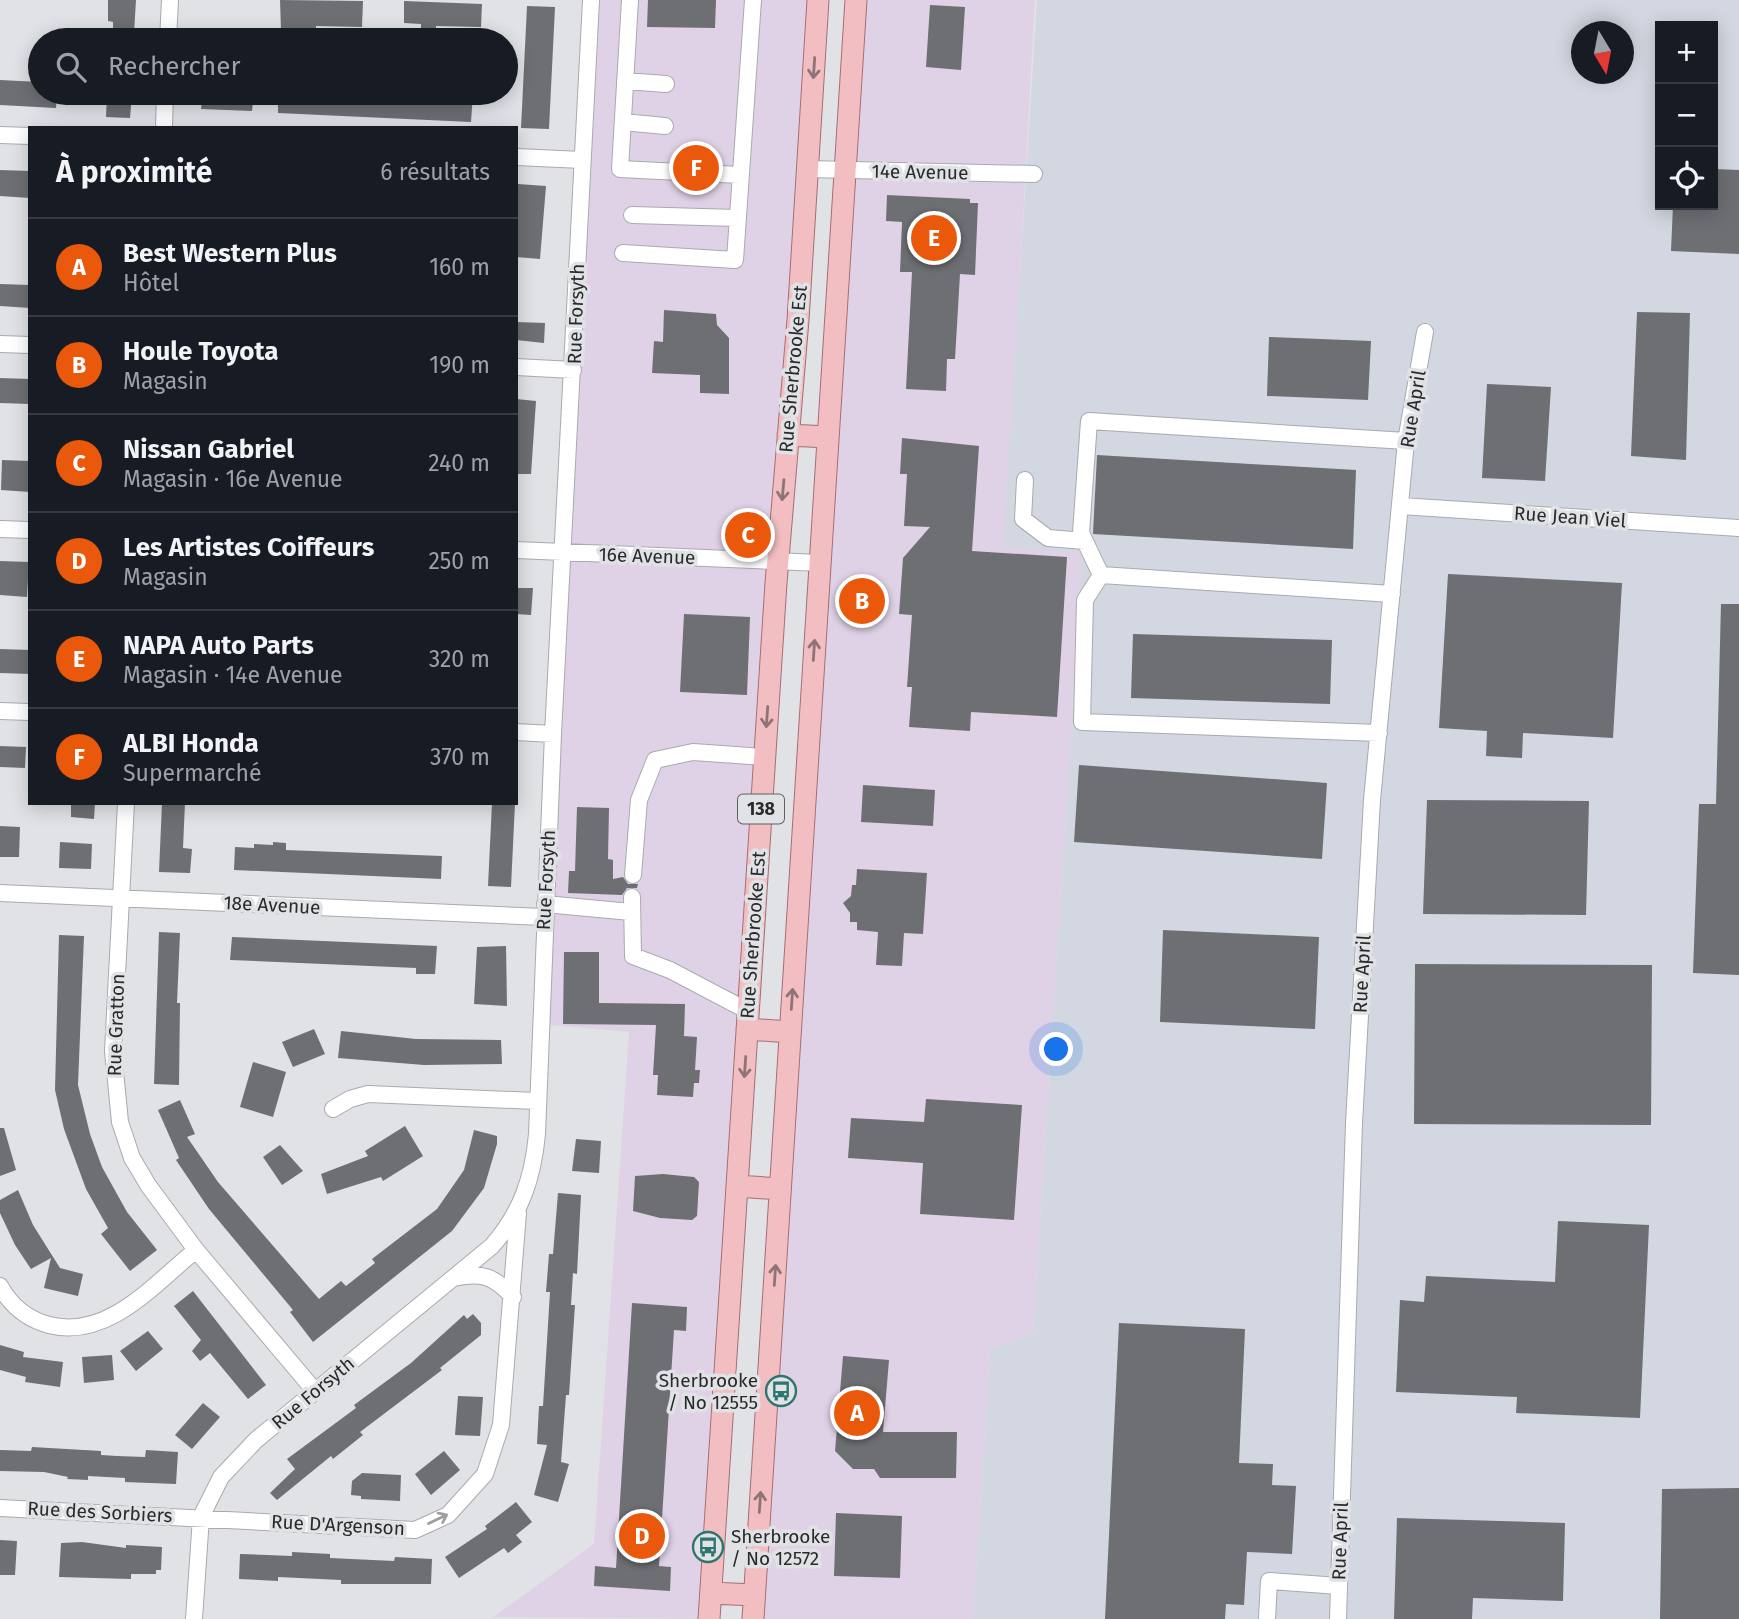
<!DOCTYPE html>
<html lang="fr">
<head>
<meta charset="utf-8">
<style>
  body { margin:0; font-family:"Fira Sans",sans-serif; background:#20242c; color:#f1f3f6 }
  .controls { position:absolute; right:21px; top:21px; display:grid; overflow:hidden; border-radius:0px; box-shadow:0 4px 18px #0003 }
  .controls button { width:63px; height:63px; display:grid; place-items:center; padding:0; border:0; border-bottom:2px solid #363941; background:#171b24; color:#f1f3f6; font:35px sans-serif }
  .compass { position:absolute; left:1571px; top:21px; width:63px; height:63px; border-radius:50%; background:#171b24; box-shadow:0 4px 18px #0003; rotate:170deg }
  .you { position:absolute; left:1057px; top:1050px; width:24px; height:24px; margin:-18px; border:5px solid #fff; border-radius:50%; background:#1a73e8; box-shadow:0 0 0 10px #1a73e833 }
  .badge { display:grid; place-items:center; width:46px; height:46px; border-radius:50%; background:#ea580c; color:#fff; font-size:23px; font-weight:700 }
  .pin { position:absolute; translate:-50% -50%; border:4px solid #fff; box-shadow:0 2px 7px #0006 }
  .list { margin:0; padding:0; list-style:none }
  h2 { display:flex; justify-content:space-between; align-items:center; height:91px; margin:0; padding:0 28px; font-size:30px }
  h2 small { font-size:23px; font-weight:400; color:#9ea1a6 }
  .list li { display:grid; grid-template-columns:46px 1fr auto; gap:21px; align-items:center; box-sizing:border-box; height:98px; padding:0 28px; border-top:2px solid #363941 }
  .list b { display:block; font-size:26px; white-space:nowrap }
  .list p { margin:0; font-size:23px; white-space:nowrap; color:#9ea1a6 }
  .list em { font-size:23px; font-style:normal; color:#9ea1a6 }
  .icon { flex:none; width:38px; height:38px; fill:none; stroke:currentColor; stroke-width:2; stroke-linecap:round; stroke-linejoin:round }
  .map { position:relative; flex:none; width:1739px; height:1619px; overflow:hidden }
  .search { position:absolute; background:#171b24; box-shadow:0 4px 18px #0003; left:28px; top:28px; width:490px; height:77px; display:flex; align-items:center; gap:18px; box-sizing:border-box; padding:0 24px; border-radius:38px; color:#9ea1a6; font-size:26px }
  .panel { position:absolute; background:#171b24; box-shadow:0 4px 18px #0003; left:28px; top:126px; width:490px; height:679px; border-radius:0px }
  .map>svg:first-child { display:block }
</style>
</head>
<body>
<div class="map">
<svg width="1739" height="1619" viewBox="0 0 1739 1619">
  <rect width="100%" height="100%" fill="#e0e2e5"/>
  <path fill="#e0d2e6" d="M594 0H813L709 1619 493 1617 594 1544 629 1032 541 1024Z
    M855 0H1035L1006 528 1083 537 1033 1333 990 1350 973 1619H753Z"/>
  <path fill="#d2d7e1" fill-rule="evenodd" d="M1037 0H1739V1619H973L990 1350 1033 1333 1082 553 1003 547ZM1660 26H1713V205H1660ZM1582 32H1624V74H1582Z"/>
  <path fill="#6d6f72" d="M108 0H136L134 33 113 32V22L108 21Z
    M280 0 363 1 362 27 316 26V33L281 31Z
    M648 0H716L715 28 647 27Z
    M404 1 482 4 481 27 436 26V32L421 31V24L404 23Z
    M930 5 965 7 961 70 926 67Z
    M527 6 555 7 549 129 521 128Z
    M0 80 40 82V93H57L56 108 0 105Z
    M107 93H132L130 118 106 117Z
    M203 93H254L252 111 201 109Z
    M287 93H473L471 122 278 113V95L287 96Z
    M1713 169 1739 170V254L1671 251 1673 205H1713Z
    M0 170 30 171V198L0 196Z
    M518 184 546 186 540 259 516 257Z
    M887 195 970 199V203H978L975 275 960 274 955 359H947L946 391 906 389 912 272H900L902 222 886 221Z
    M0 284 30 285V308L0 306Z
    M664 310 716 314 717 325 729 338V394L700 393V375L652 373 654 341 663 342Z
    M1637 312 1690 313 1686 460 1631 456Z
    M516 322 545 323 544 343 516 340Z
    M1269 337 1371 341 1368 400 1267 396Z
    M0 378 30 379V404L0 403Z
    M1487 384 1551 387 1545 481 1482 478Z
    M516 399 536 401 531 474H516Z
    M902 438 979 446 972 551 1067 557 1057 717 971 712 970 731 909 727 912 687H907L912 615 899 614 903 558 930 527 904 526 907 474H900Z
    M1097 455 1356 470 1353 549 1093 534Z
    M2 460 30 461V492L1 490Z
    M0 561 29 562 27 597 0 595Z
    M1448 574 1622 583 1613 738 1523 733 1522 758 1486 756 1487 731 1439 728Z
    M516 588H533L531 615 516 614Z
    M1721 604H1739V975L1693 973 1699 804H1716Z
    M684 614 750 617 747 695 680 692Z
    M1133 634 1332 640 1330 704 1131 698Z
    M0 649 30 650V674L0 673Z
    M0 746 26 747 25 768 0 767Z
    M1079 765 1327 783 1322 859 1074 842Z
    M863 785 935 790 933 826 861 822Z
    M1427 800 1589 801 1586 915 1423 914Z
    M71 803H95L94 819 71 817Z
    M162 803H185L183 848 192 849 190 873 159 872Z
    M492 803H515L511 887 488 886Z
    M577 807 609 808 608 859 613 860V879L623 877 628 884H638L637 888H627L622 895 568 893 569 871H575Z
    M0 826 20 827 19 857H0Z
    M60 842 92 844 91 869 59 868Z
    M273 842 286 843V850L442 856 441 879 234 870 235 847 254 848V844L273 845Z
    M857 869 927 873 923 934 904 933 902 966 876 965 878 932 857 930V922H850V913L843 903 851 896 852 885H856Z
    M1163 930 1319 937 1315 1029 1160 1022Z
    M159 932 180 933 177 1003H180L179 1085 154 1084Z
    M59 935 84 936 78 1085 90 1134 102 1167 127 1212 157 1250 130 1271 101 1234 108 1228 86 1189 64 1129 55 1090Z
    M232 937 437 946 435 974H416V968L230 960Z
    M506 946 507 1006 474 1004 477 947Z
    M564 952H599V1003L685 1004 684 1036 697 1037 695 1070H700L699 1083H694L693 1097 657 1095 658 1075H653L656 1025 563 1024Z
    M1415 964 1652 965 1651 1125 1414 1124Z
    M314 1029 325 1054 293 1067 282 1042Z
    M341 1031 416 1039 501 1040 502 1064 424 1065 338 1058Z
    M253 1062 286 1072 273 1117 240 1107Z
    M926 1099 1022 1105 1014 1220 920 1214 923 1163 848 1158 851 1118 924 1122Z
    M180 1100 195 1134 187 1137 218 1182 319 1299 341 1281 346 1286 375 1263 372 1259 437 1209 464 1170 474 1130 497 1136V1144L484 1188 452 1231 313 1342 290 1312 293 1310 209 1209 176 1160 179 1158 158 1110Z
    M405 1126 423 1156 383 1181 381 1177 327 1194 321 1174 368 1156 365 1151Z
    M0 1128H4L16 1170 0 1176Z
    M576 1139 601 1141 599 1173 572 1171Z
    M280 1145 303 1171 282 1185 263 1157Z
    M663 1174 694 1177 699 1182 697 1216 692 1220 660 1218 633 1211 635 1176Z
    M18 1190 33 1225 60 1268 83 1274 78 1296 44 1288 51 1258 31 1269 15 1245 0 1213V1200Z
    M558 1193 581 1195 577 1274 573 1273 571 1305H575L569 1395H566L561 1462 569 1464 558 1502 534 1495 547 1445 537 1444 539 1406H543L550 1292H546L549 1254H553Z
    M1558 1221 1649 1225 1640 1418 1516 1413 1517 1397 1396 1392 1400 1300 1424 1302 1426 1276 1555 1282Z
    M193 1291 266 1385 248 1399 210 1353 200 1361 192 1351 201 1340 174 1306Z
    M632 1303 687 1307 686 1331 674 1330 659 1566 671 1567 670 1591 594 1586 595 1566 616 1568Z
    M473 1314 481 1323V1335L440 1368 442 1370 360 1432 363 1435 333 1459 331 1456 277 1500 270 1493 295 1469 287 1459 356 1408 354 1405 411 1363 464 1315 467 1319Z
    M1119 1323 1245 1329 1239 1463 1273 1464 1272 1485 1296 1486 1292 1554 1247 1552 1244 1605 1226 1604 1225 1619H1105Z
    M148 1331 163 1349 136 1371 120 1351Z
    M0 1345 24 1352 23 1357 63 1362 60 1387 25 1382 26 1377 0 1370Z
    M112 1355 114 1380 84 1383 82 1357Z
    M843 1356 889 1360 883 1432H957L956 1478H880L874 1469H853L835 1451Z
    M458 1396 483 1397 480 1436 455 1435Z
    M203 1403 220 1417 192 1449 175 1435Z
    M32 1447 101 1451V1455L117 1456 145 1457 146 1450 178 1452 176 1484 125 1482V1478L88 1476V1480L67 1479 68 1477 44 1472 0 1471V1450L31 1451Z
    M444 1451 460 1470 431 1495 415 1474Z
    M362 1473 401 1475 400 1501 361 1499V1496L351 1495 352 1481Z
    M1739 1488V1619H1660L1662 1489Z
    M516 1502 532 1522 516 1535 522 1542 508 1553 504 1548 459 1578 445 1557 487 1529 485 1526Z
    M836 1513 902 1516 900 1578 834 1576Z
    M1397 1518 1565 1523 1563 1601 1473 1598 1472 1619H1394Z
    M0 1540 17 1541 15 1575H0Z
    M82 1542 126 1548V1545L162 1547 161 1570H156V1574H131V1579L59 1577 61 1543Z
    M292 1552 330 1554V1558L394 1561 395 1557 432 1559 431 1584H341V1580L278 1577V1581L239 1579 240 1554 292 1556Z"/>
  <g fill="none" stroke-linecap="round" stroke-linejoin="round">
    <g stroke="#a8aaad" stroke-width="18">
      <path id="minor" d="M630 0 620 169 740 175
        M168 40 170 0
        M625 81 666 84
        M623 122 665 126
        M164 128 165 93
        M0 135 30 136
        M516 157 582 160
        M807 169 1034 174
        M632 215 737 218
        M623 253 735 260 753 0
        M0 344 30 345
        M516 367 573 370
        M1025 480 1023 519 1048 538 1085 541
        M1401 506 1739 528
        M0 529 30 530
        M516 550 820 563
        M1101 575 1081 533 1089 421 1406 441
        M0 711 30 712
        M516 732 553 734
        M1379 733 1082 722 1085 600 1101 575 1392 594
        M126 803 113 1051 120 1122 132 1158 148 1185 196 1250 314 1390
        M633 875 639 800 655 760 693 752 765 757
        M0 893 544 917
        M632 897 633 956 670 970 748 1011
        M545 904 631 912
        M333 1109 350 1099 368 1094 536 1101
        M454 1278C482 1272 494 1276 513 1297
        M0 1286C11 1306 27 1319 49 1325 108 1340 154 1284 196 1250
        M0 1508 415 1530 448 1515 485 1474 501 1425 518 1213
        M194 1619 201 1517 221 1477 256 1440 492 1246C521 1213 533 1178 537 1134L553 734 591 0
        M1267 1619 1269 1581 1339 1586
        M1338 1619 1354 1123 1372 800 1406 441 1425 332"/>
    </g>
    <g stroke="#a66e73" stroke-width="23">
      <path id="major" d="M788 435 828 437
        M747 1029 790 1032
        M737 1186 780 1189
        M711 1593 754 1595
        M709 1619 776 583 798 320 818 0
        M753 1619 856 0"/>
    </g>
    <use href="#minor" stroke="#fff" stroke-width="16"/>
    <use href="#major" stroke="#f2bec2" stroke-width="21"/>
  </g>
  <defs><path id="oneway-shaft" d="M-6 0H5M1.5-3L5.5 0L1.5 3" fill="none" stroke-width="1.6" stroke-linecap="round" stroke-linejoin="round" transform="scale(1.75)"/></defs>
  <g stroke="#8e7476">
    <use href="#oneway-shaft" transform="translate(814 68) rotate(94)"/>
    <use href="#oneway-shaft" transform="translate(783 490) rotate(95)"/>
    <use href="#oneway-shaft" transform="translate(814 650) rotate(-86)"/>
    <use href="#oneway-shaft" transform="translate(767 717) rotate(94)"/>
    <use href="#oneway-shaft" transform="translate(792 999) rotate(-86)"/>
    <use href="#oneway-shaft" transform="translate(745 1067) rotate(94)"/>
    <use href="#oneway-shaft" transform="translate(775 1275) rotate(-86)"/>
    <use href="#oneway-shaft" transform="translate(760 1502) rotate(-86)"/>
  </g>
  <use stroke="#9f9fa0" href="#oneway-shaft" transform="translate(438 1519) rotate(-26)"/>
  <defs>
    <g id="bus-ring" transform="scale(1.575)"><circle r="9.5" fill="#e0e2e5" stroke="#2d756e" stroke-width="1.5"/><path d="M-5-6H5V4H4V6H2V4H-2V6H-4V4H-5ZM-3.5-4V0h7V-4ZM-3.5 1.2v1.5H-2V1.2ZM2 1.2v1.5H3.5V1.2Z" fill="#2d756e"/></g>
  </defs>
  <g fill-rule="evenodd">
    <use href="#bus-ring" x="781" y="1391"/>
    <use href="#bus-ring" x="708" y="1547"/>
  </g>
  <g text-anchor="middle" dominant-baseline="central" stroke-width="7" stroke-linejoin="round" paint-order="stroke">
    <rect fill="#e0e2e5" stroke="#606163" stroke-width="2" x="738" y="794.5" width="46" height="29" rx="5"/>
    <g font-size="18" font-weight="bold" fill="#292a2b">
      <text x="761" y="809">138</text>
    </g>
    <g font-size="19" fill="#292a2b" stroke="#e0e2e5">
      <text transform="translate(920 172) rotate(1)">14e Avenue</text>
      <text transform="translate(576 314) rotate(-88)">Rue Forsyth</text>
      <text transform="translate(793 369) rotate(-85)">Rue Sherbrooke Est</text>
      <text transform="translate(1413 409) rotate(-81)">Rue April</text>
      <text transform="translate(1570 517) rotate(4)">Rue Jean Viel</text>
      <text transform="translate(647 556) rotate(2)">16e Avenue</text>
      <text transform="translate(546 880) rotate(-87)">Rue Forsyth</text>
      <text transform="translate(272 905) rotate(3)">18e Avenue</text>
      <text transform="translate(753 935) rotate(-86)">Rue Sherbrooke Est</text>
      <text transform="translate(1362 974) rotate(-87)">Rue April</text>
      <text transform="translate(116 1025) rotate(-88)">Rue Gratton</text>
      <text transform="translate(313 1393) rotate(-40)">Rue Forsyth</text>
      <text transform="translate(100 1512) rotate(3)">Rue des Sorbiers</text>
      <text transform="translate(338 1525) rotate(3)">Rue D'Argenson</text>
      <text transform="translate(1340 1541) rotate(-88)">Rue April</text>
    </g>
    <g font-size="19" fill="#292a2b" stroke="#e0e2e5" text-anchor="end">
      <text x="758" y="1380">Sherbrooke<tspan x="758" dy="22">/ No 12555</tspan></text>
      <text x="731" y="1536" text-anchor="start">Sherbrooke<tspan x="731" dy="22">/ No 12572</tspan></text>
    </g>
  </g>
</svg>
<div class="controls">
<button>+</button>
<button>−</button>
<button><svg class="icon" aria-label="locate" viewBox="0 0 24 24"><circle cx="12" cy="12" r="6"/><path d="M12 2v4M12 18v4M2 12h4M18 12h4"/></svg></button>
</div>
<svg class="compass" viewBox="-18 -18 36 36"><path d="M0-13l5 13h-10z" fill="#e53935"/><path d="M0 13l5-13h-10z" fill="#9ea1a6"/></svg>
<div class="you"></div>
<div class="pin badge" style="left:857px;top:1413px">A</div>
<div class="pin badge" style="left:862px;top:601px">B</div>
<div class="pin badge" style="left:748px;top:535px">C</div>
<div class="pin badge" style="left:642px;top:1536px">D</div>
<div class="pin badge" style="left:934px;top:238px">E</div>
<div class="pin badge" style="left:696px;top:168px">F</div>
<div class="search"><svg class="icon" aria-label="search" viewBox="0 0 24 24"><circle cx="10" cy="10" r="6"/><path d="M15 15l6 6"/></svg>Rechercher</div>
<section class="panel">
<h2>À proximité<small>6 résultats</small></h2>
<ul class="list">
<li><span class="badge">A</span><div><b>Best Western Plus</b><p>Hôtel</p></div><em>160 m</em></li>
<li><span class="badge">B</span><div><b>Houle Toyota</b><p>Magasin</p></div><em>190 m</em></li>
<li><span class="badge">C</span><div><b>Nissan Gabriel</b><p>Magasin · 16e Avenue</p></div><em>240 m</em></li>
<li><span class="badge">D</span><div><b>Les Artistes Coiffeurs</b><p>Magasin</p></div><em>250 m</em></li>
<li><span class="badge">E</span><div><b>NAPA Auto Parts</b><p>Magasin · 14e Avenue</p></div><em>320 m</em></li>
<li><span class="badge">F</span><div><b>ALBI Honda</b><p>Supermarché</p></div><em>370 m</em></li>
</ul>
</section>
</div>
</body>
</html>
